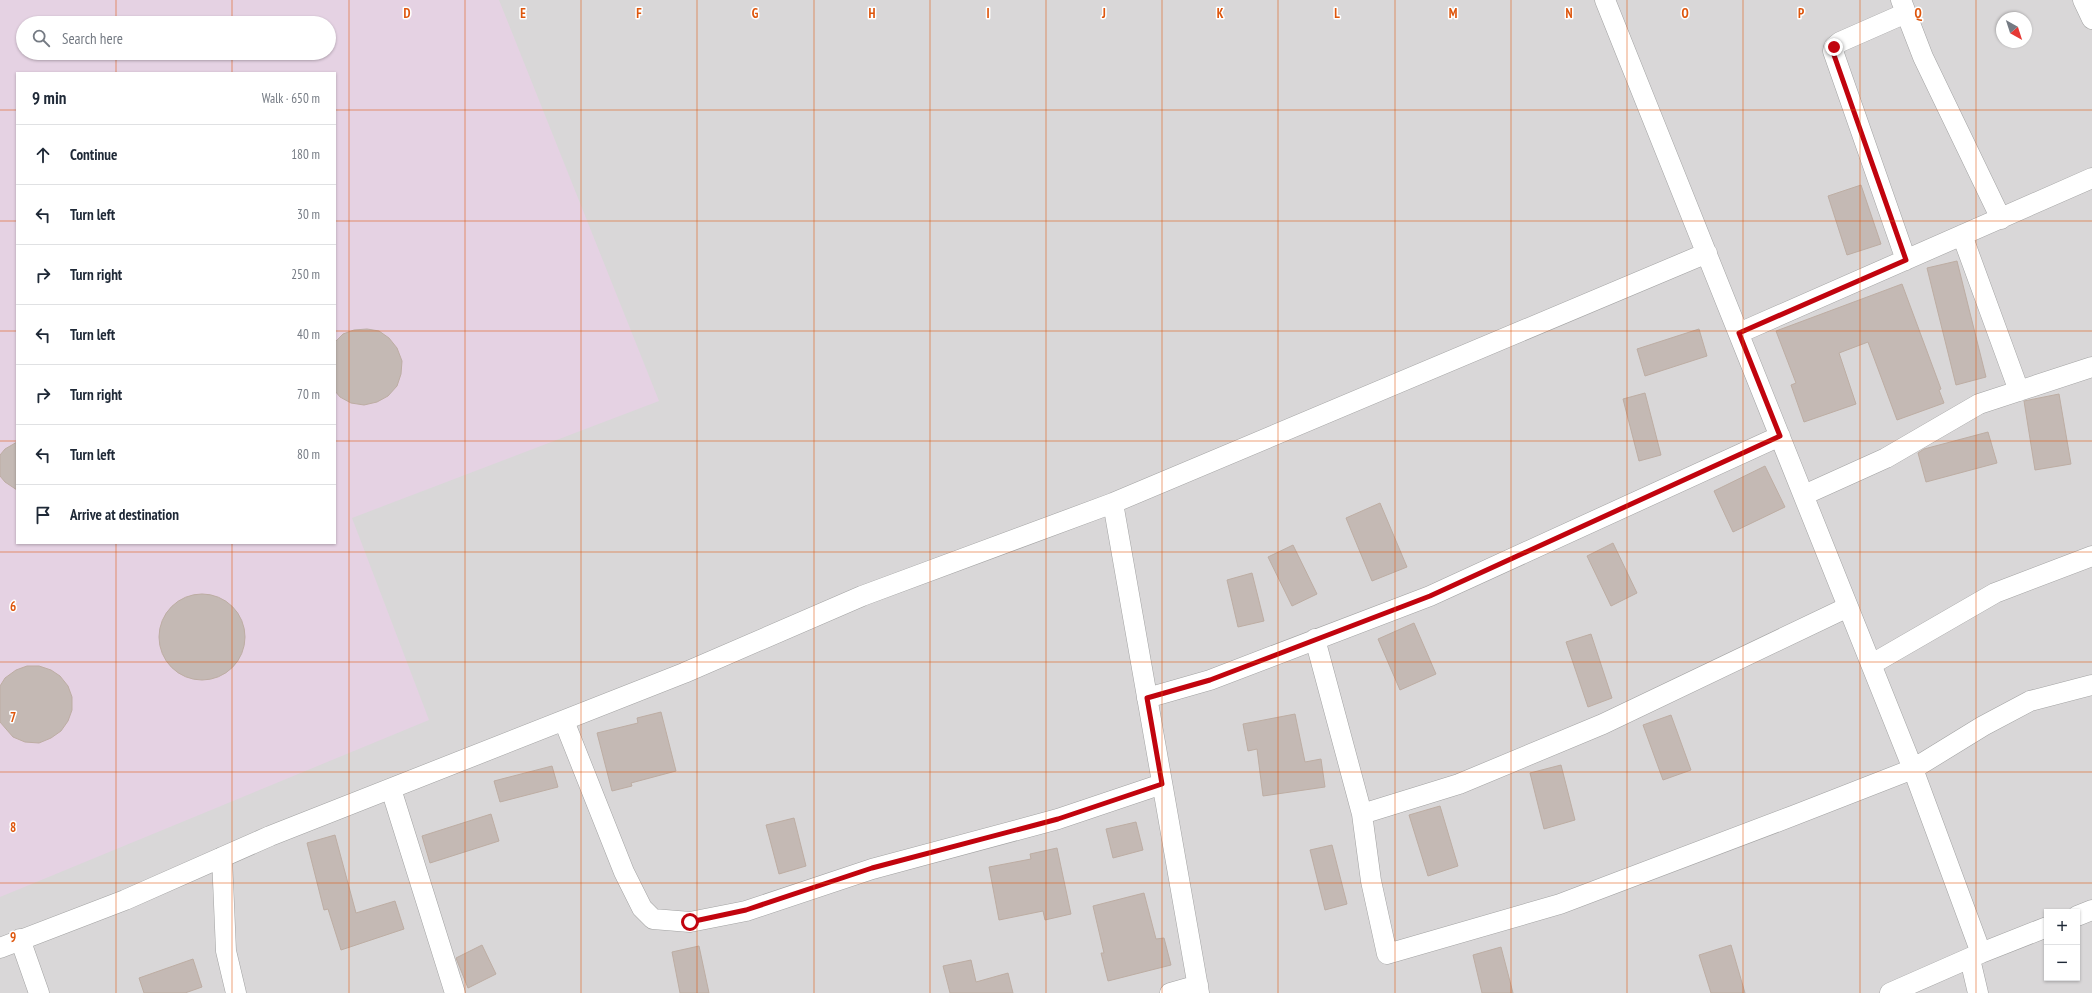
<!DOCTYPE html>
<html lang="en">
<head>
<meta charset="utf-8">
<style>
  body { margin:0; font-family:"PT Sans Narrow",sans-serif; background:#f2f2f3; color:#1f2937 }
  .controls { position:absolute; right:12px; bottom:12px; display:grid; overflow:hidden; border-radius:0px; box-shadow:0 1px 3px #0004 }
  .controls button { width:36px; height:36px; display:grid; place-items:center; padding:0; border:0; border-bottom:1px solid #e0e1e3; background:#fff; color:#1f2937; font:20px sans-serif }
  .compass { position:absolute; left:1996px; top:12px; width:36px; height:36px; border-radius:50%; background:#fff; box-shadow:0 1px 3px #0004; rotate:141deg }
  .stop { position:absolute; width:12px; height:12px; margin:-9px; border:3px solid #c1040e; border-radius:50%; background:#fff }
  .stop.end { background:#c1040e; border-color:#fff; box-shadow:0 1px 4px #0008 }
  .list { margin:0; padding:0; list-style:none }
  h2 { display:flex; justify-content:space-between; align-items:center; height:52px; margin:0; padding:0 16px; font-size:17px }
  h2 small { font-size:13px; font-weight:400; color:#747a83 }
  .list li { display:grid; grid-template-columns:26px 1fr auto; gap:12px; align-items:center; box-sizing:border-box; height:60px; padding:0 16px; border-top:1px solid #e0e1e3 }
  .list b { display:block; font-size:15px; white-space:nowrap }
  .list em { font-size:13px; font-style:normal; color:#747a83 }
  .icon { flex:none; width:22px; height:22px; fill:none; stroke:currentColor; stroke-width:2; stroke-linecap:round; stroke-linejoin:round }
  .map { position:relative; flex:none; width:2092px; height:993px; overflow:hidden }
  .search { position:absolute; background:#fff; box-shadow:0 1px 3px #0004; left:16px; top:16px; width:320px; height:44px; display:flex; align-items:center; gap:10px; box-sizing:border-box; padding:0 14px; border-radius:22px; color:#747a83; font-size:15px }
  .panel { position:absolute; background:#fff; box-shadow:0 1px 3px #0004; left:16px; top:72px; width:320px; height:472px; border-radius:0px }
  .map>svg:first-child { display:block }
</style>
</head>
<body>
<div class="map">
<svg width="2092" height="993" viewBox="0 0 2092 993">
  <rect width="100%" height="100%" fill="#ece7e0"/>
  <path fill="#d9d7d8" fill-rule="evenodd" d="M0 0H2092V993H0ZM2002 18H2026V42H2002ZM23 23H329V53H23ZM17 73H335V543H17ZM2047 912H2077V978H2047Z"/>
  <path fill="#e5d2e3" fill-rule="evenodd" d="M0 0H499L659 401 352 518 429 720 0 897ZM23 23H329V53H23ZM17 73H335V543H17Z"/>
  <path fill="#c4b9b4" stroke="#bdada3" d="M1861 185 1881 244 1847 255 1828 196Z
    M1957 261 1986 377 1956 385 1927 268Z
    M1902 284 1941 389 1939 390 1944 403 1897 420 1868 342 1839 353 1856 404 1804 422 1791 385 1796 383 1776 331Z
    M367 329 379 331 389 338 397 348 402 361 401 374 397 386 388 396 377 402 364 405 351 403 340 397 335 391V342L343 334 354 330Z
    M1699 329 1707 356 1645 376 1637 349Z
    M1645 393 1661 455 1639 461 1623 399Z
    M2059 394 2071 464 2035 470 2024 401Z
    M1988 432 1997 463 1926 482 1918 453 1924 449Z
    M17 442V490L5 482 0 476V455L5 449Z
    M1765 466 1785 507 1733 532 1714 491Z
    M1380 503 1407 567 1372 581 1346 518Z
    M1613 543 1637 593 1611 606 1587 556Z
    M1293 545 1317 594 1292 606 1268 557Z
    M1252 573 1264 621 1238 627 1227 580Z
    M159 637a43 43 0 1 1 86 0a43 43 0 1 1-86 0Z
    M1414 623 1436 674 1400 690 1378 639Z
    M1591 634 1612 698 1588 707 1566 642Z
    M27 666H39L51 670 60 676 68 686 72 697V710L68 721 61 731 51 738 39 743 25 742 13 737 0 722V686L5 678 16 670Z
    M661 712 676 771 631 783 632 786 612 791 597 733 638 723 637 718Z
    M1295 714 1305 762 1321 759 1325 787 1263 796 1257 749 1248 751 1243 724Z
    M1671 715 1691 770 1663 780 1643 725Z
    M1561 765 1575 820 1544 829 1530 773Z
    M552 766 558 787 500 802 494 781Z
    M1440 806 1458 866 1428 876 1409 815Z
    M491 814 499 841 430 863 422 836Z
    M794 818 806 866 779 874 766 825Z
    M1136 822 1143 850 1113 858 1106 829Z
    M335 835 356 913 395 901 404 929 341 950 328 909 324 910 307 843Z
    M1332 845 1347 904 1325 910 1310 850Z
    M1057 848 1071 914 1045 920 1043 911 999 920 989 867 1031 859 1030 854Z
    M1144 893 1156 939 1164 938 1171 965 1108 981 1101 953H1104L1093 906Z
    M482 945 496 974 468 988 456 958Z
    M1731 945 1745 993H1711L1699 955Z
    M699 946 709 993H680L672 952Z
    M1501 947 1513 993H1482L1473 955Z
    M193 959 202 987 185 993H144L139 978Z
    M971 960 976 982 1008 973 1013 993H950L943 966Z"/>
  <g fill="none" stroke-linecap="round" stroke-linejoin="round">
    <g stroke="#a2a2a2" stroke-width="21">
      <path id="street" d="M1605 0 1913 769 1981 953
        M1901 0 1923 57 2001 219
        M2083 0 2092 19
        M1962 235 2019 391
        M1906 260 1833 51 1834 47 1840 42 1906 13
        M1739 333 2092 178
        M1804 495 1886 458 1979 404 2092 367
        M1113 503 1199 993
        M1315 639 1362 814 1371 881 1387 954 1560 904 1795 815 1913 769 1983 726 2030 701 2092 685
        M1872 664 1995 593 2092 556
        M1147 698 1210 680 1430 596 1780 436
        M564 721 624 872 642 908 653 919 690 922 746 911 872 869 1058 819 1162 784
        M391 789 455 993
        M1362 814 1459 784 1603 724 1848 607
        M222 857 226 951 236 993
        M2077 916 2092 910
        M20 939 39 993
        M0 948 125 900 270 836 684 673 862 596 1113 503 1707 253
        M1970 959 1978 993
        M1170 993 1198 985
        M1890 993 1981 953 2047 927"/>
    </g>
    <use href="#street" stroke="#fff" stroke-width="20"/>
  </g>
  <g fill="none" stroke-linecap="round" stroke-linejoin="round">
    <path stroke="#c1040e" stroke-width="5" d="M690 922 746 910 872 868 1058 819 1162 784 1147 698 1210 680 1430 596 1780 436 1739 333 1906 260 1834 55V47"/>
  </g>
  <path fill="none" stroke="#de560d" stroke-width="1" stroke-opacity="0.55" d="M116 0V23M232 0V23M349 0V993M465 0V993M581 0V993M697 0V993M814 0V993M930 0V993M1046 0V993M1162 0V993M1278 0V993M1395 0V993M1511 0V993M1627 0V993M1743 0V993M1860 0V993M1976 0V993M116 53V73M232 53V73M0 110H17M335 110H2092M0 221H17M335 221H2092M0 331H17M335 331H2092M0 441H17M335 441H2092M116 543V993M232 543V993M0 552H2092M0 662H2092M0 772H2092M0 883H2092"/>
  <g font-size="13" text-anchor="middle" font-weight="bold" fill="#de560d" stroke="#fff" stroke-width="3" stroke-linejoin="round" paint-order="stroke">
    <text x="407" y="18">D</text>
    <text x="523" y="18">E</text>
    <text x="639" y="18">F</text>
    <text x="755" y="18">G</text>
    <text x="872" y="18">H</text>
    <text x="988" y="18">I</text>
    <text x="1104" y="18">J</text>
    <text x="1220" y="18">K</text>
    <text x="1337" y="18">L</text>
    <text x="1453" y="18">M</text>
    <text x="1569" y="18">N</text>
    <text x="1685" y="18">O</text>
    <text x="1801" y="18">P</text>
    <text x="1918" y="18">Q</text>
    <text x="13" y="611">6</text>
    <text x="13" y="722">7</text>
    <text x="13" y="832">8</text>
    <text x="13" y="942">9</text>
  </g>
</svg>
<div class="controls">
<button>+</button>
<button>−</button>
</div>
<svg class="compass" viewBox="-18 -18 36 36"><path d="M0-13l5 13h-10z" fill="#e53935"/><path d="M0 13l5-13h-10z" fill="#747a83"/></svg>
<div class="stop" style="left:690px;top:922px"></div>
<div class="stop end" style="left:1834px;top:47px"></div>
<div class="search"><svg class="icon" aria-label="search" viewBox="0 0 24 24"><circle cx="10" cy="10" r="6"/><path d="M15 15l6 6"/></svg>Search here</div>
<section class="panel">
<h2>9 min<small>Walk · 650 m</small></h2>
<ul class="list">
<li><svg class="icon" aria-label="ahead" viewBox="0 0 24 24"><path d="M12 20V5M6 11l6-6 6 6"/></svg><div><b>Continue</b></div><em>180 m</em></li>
<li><svg class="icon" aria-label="left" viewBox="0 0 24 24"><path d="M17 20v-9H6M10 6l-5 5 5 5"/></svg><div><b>Turn left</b></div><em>30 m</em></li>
<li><svg class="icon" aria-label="right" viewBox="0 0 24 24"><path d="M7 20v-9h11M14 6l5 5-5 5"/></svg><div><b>Turn right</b></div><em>250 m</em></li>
<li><svg class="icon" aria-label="left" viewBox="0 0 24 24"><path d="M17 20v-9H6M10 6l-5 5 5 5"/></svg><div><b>Turn left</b></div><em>40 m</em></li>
<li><svg class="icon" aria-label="right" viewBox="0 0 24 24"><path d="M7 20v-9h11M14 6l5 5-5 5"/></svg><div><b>Turn right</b></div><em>70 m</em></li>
<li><svg class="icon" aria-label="left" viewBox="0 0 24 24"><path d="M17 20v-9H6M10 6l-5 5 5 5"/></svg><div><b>Turn left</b></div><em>80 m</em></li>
<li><svg class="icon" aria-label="arrive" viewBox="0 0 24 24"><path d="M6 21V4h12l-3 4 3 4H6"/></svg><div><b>Arrive at destination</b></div></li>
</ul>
</section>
</div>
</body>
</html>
